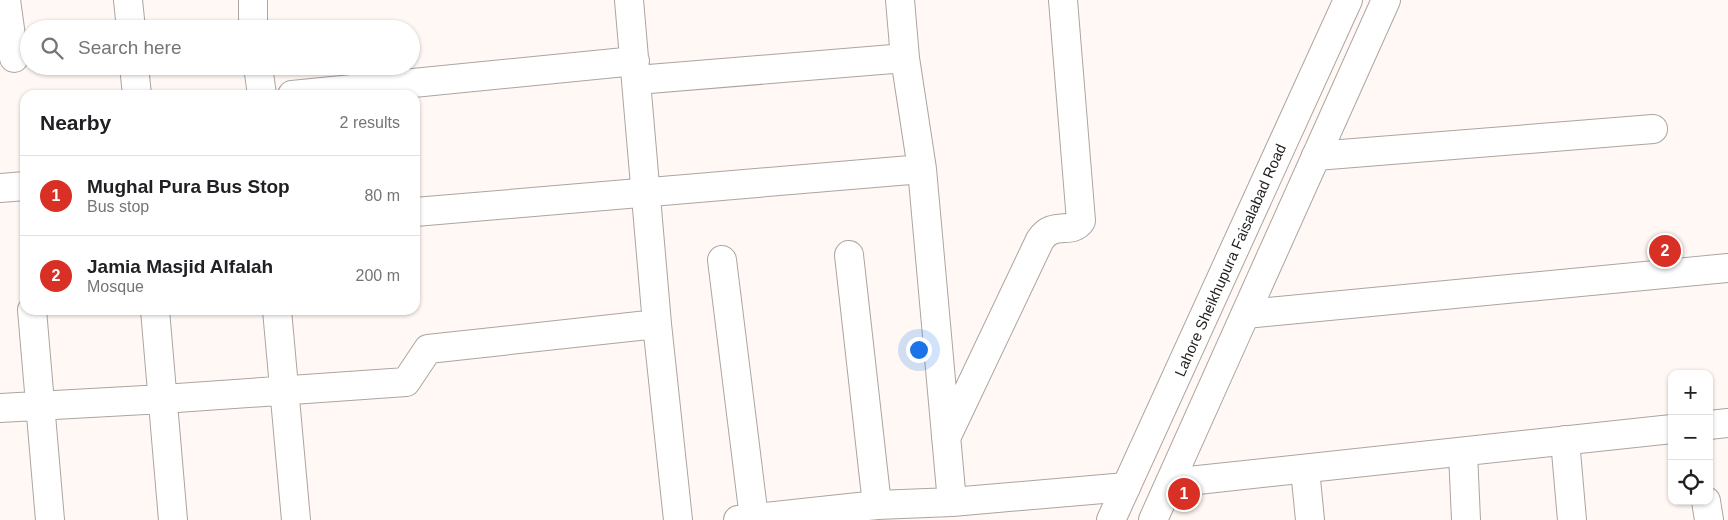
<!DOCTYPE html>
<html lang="en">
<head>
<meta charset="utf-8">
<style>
  body { margin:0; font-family:Arial,sans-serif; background:#f2f2f2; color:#202124 }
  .controls { position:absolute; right:15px; bottom:15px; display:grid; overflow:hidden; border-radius:10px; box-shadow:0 1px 4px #0004 }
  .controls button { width:45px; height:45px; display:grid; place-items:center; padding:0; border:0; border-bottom:1px solid #e0e0e0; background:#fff; color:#202124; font:25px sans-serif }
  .you { position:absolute; left:918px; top:349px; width:18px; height:18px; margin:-12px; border:4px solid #fff; border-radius:50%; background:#1a73e8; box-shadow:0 0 0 8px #1a73e833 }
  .badge { display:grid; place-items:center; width:32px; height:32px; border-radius:50%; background:#d93025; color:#fff; font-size:16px; font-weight:700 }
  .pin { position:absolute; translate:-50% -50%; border:2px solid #fff; box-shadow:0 1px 5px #0006 }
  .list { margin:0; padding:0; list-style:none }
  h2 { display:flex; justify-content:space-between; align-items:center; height:65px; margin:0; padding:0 20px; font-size:21px }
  h2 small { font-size:16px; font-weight:400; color:#757577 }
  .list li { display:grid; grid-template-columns:32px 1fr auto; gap:15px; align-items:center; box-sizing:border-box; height:80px; padding:0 20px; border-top:1px solid #e0e0e0 }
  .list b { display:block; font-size:19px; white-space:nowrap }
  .list p { margin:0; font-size:16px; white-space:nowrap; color:#757577 }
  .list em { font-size:16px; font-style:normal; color:#757577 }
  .icon { flex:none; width:28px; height:28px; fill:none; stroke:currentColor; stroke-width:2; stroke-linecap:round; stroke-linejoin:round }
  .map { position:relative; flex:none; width:1728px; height:520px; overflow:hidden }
  .search { position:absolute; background:#fff; box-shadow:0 1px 4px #0004; left:20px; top:20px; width:400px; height:55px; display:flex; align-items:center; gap:12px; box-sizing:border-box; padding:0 18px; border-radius:28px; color:#757577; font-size:19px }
  .panel { position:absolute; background:#fff; box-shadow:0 1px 4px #0004; left:20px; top:90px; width:400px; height:225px; border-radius:15px }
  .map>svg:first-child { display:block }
</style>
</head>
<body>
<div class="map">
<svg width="1728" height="520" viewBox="0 0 1728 520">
  <rect width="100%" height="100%" fill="#fff8f4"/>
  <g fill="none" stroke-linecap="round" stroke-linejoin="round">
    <g stroke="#aca4a0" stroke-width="30">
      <path id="minor" d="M6 0 14 58
        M128 0 131 29
        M253 0V29
        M629 0 657 324 678 520
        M900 0 905 58 922 169 952 502
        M134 66 137 95
        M258 66 262 95
        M637 80 905 58
        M292 95 635 61
        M1316 156 1653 129
        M0 188 25 186
        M415 212 922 169
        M849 255 877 505
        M722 260 754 518
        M32 310 50 520
        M155 310 173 520
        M277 310 296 520
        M1246 314 1728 268
        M0 408 163 399 406 382 428 349 657 324
        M1709 425 1728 423
        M946 438 1040 240C1053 220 1072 235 1081 221L1063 0
        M1565 440 1572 520
        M1463 453 1466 520
        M1305 469 1310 520
        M1170 483 1672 429
        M1706 501 1709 520
        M738 520 877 505 952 502 1126 487"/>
    </g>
    <g stroke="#aca4a0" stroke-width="30">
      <path id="highway" d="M1111 520 1348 0
        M1153 520 1386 0"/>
    </g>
    <use href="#minor" stroke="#fff" stroke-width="28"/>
    <use href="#highway" stroke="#fff" stroke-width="28"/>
  </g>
  <g text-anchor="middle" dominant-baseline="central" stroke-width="4" stroke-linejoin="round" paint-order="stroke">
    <g font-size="15" fill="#23201e" stroke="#fff">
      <text transform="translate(1230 260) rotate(-66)">Lahore Sheikhupura Faisalabad Road</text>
    </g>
  </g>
</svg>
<div class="controls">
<button>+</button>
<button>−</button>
<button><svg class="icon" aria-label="locate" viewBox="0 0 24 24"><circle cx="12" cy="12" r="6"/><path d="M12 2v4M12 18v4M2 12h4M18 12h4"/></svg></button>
</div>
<div class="you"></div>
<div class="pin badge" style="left:1184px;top:494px">1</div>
<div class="pin badge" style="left:1665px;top:251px">2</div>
<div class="search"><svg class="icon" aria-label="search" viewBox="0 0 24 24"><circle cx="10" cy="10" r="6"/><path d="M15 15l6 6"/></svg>Search here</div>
<section class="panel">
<h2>Nearby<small>2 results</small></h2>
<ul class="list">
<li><span class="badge">1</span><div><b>Mughal Pura Bus Stop</b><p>Bus stop</p></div><em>80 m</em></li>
<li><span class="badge">2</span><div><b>Jamia Masjid Alfalah</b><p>Mosque</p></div><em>200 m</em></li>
</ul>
</section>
</div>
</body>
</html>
